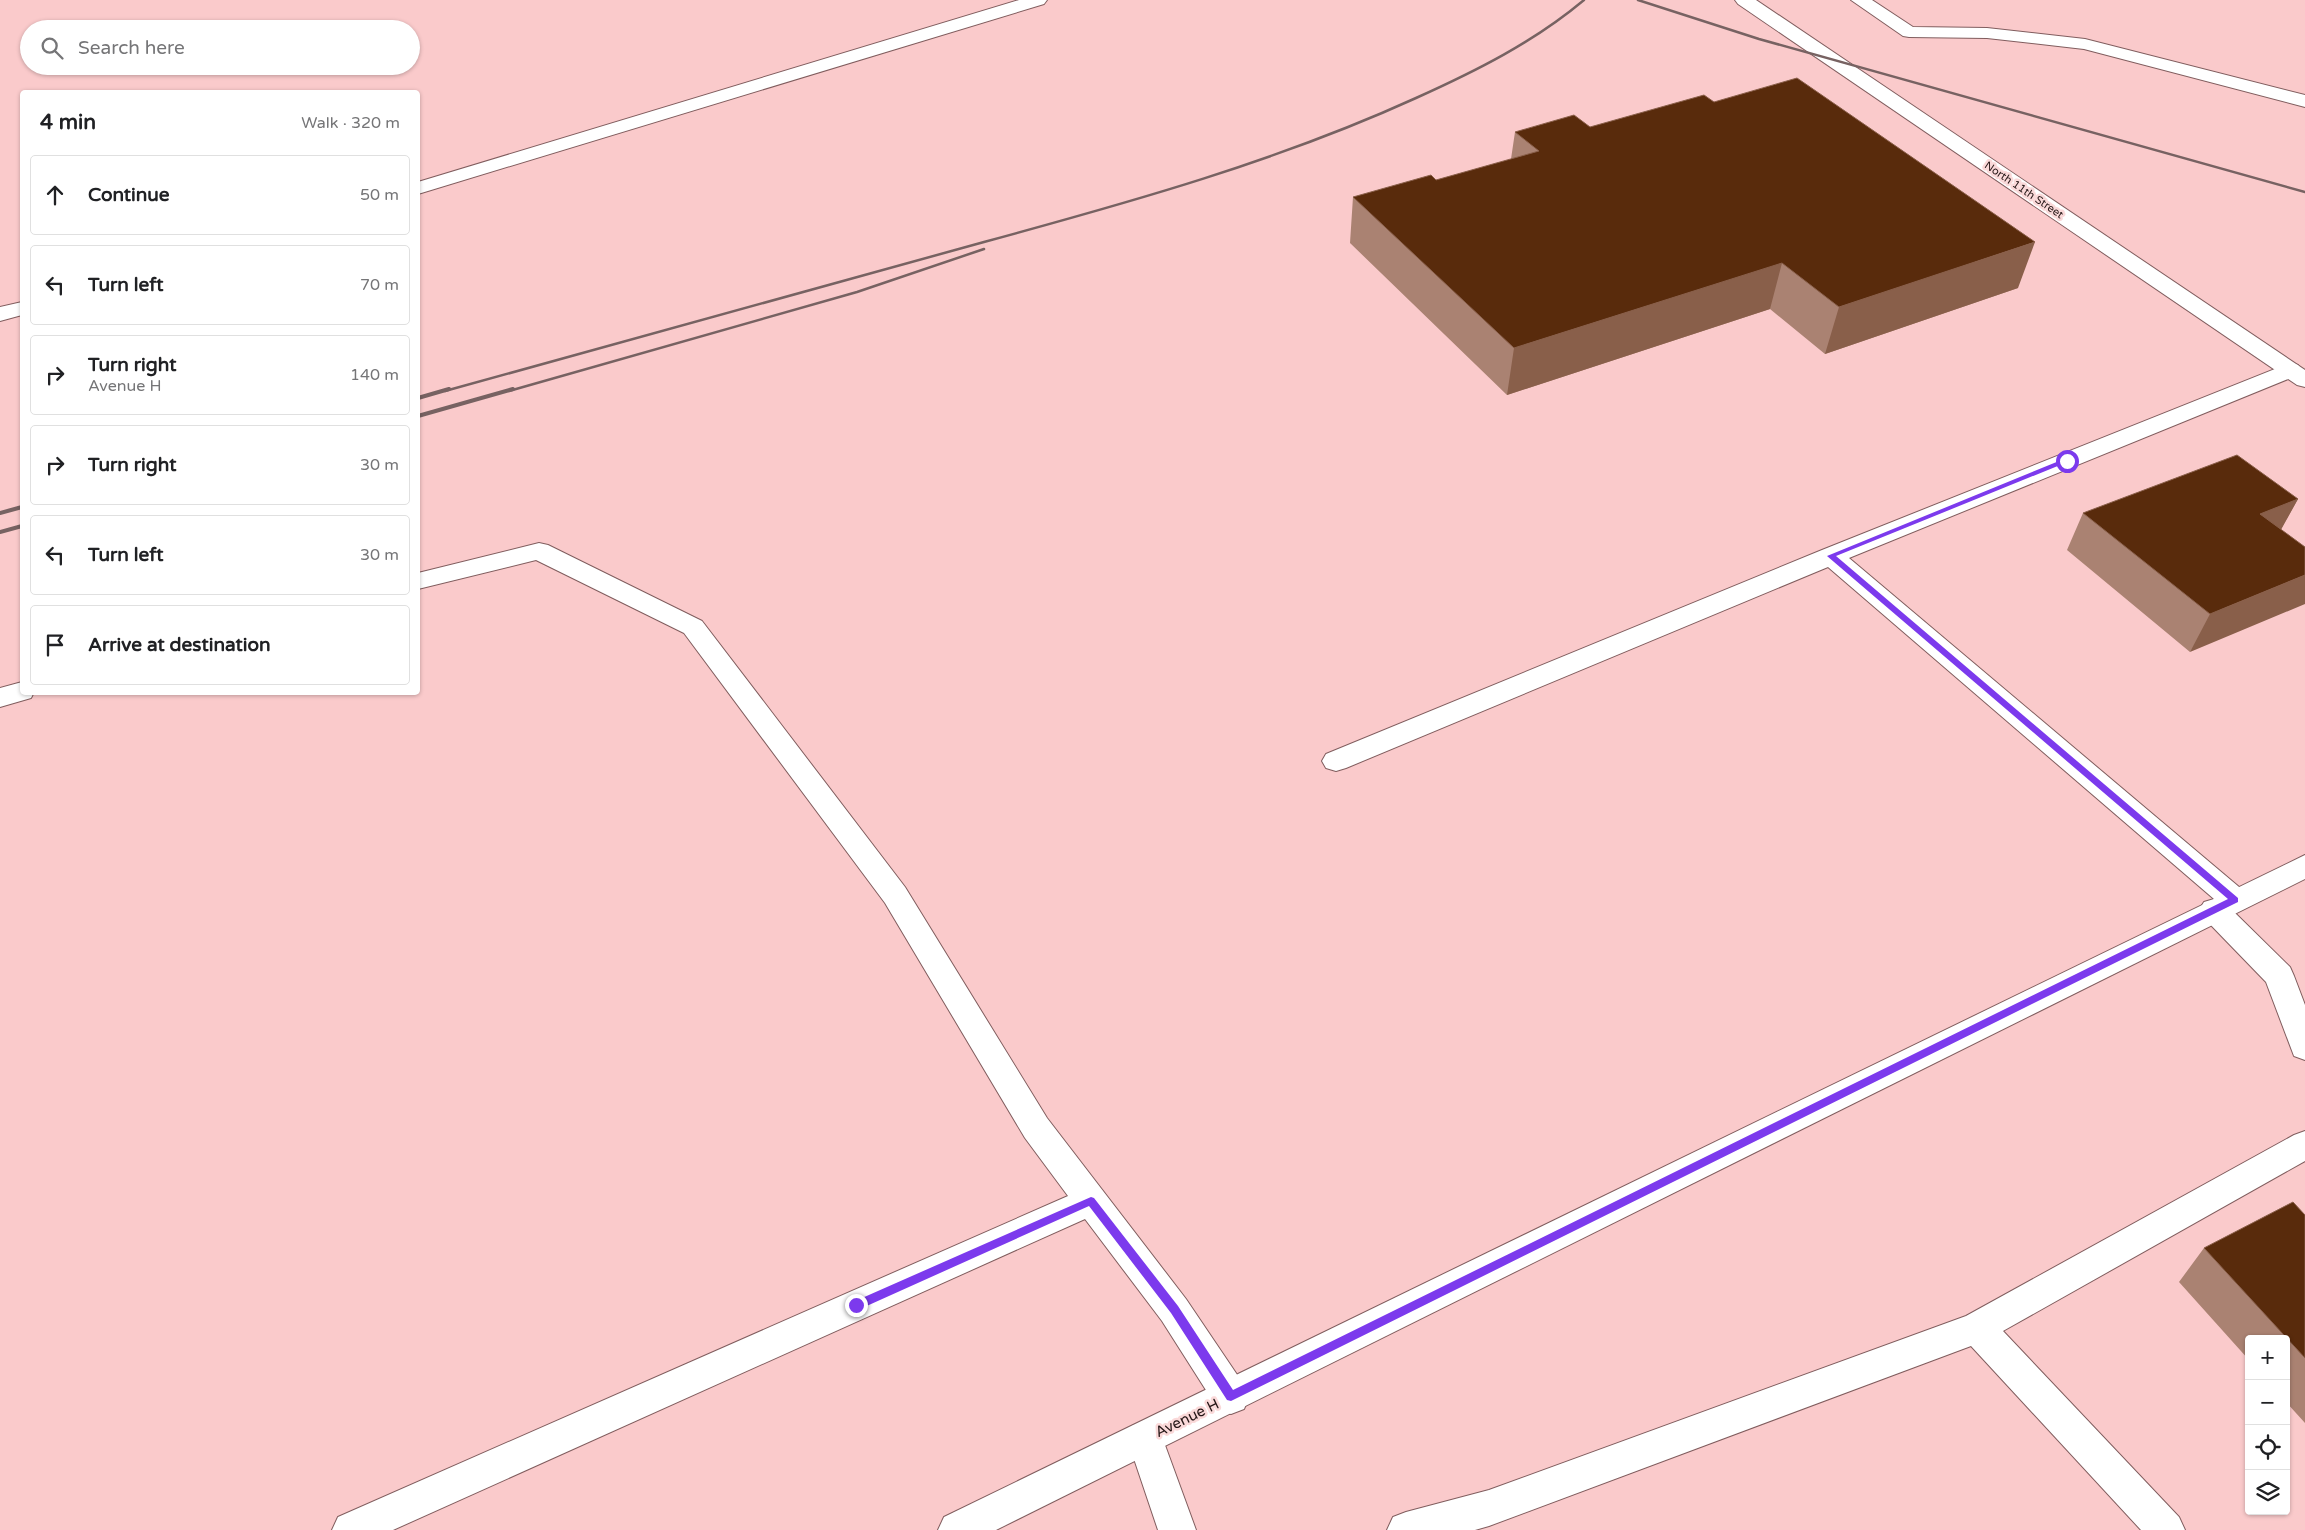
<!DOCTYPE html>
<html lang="en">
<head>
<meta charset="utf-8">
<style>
  body { margin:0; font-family:"Varela Round",sans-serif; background:#f2f2f2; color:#202124 }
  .controls { position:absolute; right:15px; bottom:15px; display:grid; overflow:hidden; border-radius:5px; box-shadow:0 1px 4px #0004 }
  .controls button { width:45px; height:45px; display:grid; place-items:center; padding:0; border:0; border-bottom:1px solid #e0e0e0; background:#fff; color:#202124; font:25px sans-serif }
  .stop { position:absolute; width:15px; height:15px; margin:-11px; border:4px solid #7c3aed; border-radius:50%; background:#fff }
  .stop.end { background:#7c3aed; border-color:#fff; box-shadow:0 1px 5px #0008 }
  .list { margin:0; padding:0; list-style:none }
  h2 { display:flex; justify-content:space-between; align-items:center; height:65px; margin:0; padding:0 20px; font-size:21px }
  h2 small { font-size:16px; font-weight:400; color:#757577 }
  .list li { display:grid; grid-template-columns:32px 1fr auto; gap:15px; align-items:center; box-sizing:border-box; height:80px; margin:0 10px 10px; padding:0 10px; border:1px solid #e0e0e0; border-radius:5px }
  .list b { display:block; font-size:19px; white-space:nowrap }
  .list p { margin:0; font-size:16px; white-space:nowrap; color:#757577 }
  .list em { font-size:16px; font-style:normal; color:#757577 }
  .icon { flex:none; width:28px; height:28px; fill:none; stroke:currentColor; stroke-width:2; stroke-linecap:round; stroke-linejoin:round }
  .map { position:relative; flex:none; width:2305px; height:1530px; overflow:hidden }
  .search { position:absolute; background:#fff; box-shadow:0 1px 4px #0004; left:20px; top:20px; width:400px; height:55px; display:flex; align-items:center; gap:12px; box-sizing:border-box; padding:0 18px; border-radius:28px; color:#757577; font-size:19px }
  .panel { position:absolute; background:#fff; box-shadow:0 1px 4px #0004; left:20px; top:90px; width:400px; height:605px; border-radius:5px }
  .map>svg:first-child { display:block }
</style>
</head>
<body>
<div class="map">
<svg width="2305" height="1530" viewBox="0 0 2305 1530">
  <rect width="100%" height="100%" fill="#fad9d9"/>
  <path fill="#facacb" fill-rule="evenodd" d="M0 0H2305V1530H0ZM29 29H411V66H29ZM22 92H418V692H22ZM2249 1339H2286V1511H2249Z"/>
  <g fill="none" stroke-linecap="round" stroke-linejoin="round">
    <g stroke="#805d5e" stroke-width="2">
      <path id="lane" d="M1019 0H1047L1044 4 418 194V182Z
        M1851 0H1872L1913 27 1987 28 2085 39 2305 95V107L2084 49 1987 38 1909 37 1903 36Z
        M22 302V315L0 321V307Z
        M2290 363 2298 365 2301 370 2298 375 1849 558 2245 892 2250 900 2245 908 2233 911 2290 967 2294 976 2305 1005V1060L2294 1056 2266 982 2204 918 2199 910 2204 902 2214 899 1828 567 1346 768 1336 771 1326 768 1322 761 1326 754 1822 550Z
        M539 543 548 545 702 621 905 887 1047 1118 1186 1299 1244 1385 1249 1397 1244 1409 1231 1414 1218 1409 1162 1321 1085 1219 393 1530H332L338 1517 1068 1196 1025 1138 885 903 684 633 536 560 418 589V573Z
        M22 682V692H34L31 698 0 707V688Z
        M2305 1131V1161L2003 1331 2179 1517 2185 1530H2141L1971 1346 1489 1526 1475 1530H1387L1393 1517 1406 1512 1489 1490 1966 1316 2294 1135Z
        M1145 1421 1158 1426 1196 1530H1158L1127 1438 1132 1426Z"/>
    </g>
    <g stroke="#805d5e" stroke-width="2">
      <path id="street" d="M2305 855V879L996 1530H938L944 1517Z"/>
    </g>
    <g stroke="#805d5e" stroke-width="2">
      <path id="secondary" d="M1735 0H1756L2305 370V387L2297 385 1738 4Z"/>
    </g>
    <use href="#lane" fill="#fff" fill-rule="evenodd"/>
    <use href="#street" fill="#fff" fill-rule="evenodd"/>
    <use href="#secondary" fill="#fff" fill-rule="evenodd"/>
    <path stroke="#776262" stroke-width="2.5" d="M1638 0 1759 39 2305 192
      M445 391C625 341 805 292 984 242 1131 202 1278 161 1416 98 1476 71 1534 42 1584 0
      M509 391 857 292 984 249"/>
    <path stroke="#776262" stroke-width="4" d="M418 398 449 389
      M418 416 513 389
      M0 513 22 507
      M0 532 22 526"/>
  </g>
  <path fill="#aa8272" d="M1714 102 2018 288 1825 354 1770 309 1507 395 1350 243 1353 197 1436 180 1511 159 1515 132 1590 127Z
    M2298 499 2281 529 2190 652 2067 550 2083 513Z
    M2305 1215V1423L2286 1402V1339H2249V1360L2179 1282 2204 1248Z"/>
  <path fill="#895f4a" d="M2035 242 2018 288 1825 354 1839 307Z
    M1782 263 1770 309 1507 395 1514 348Z
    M2298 499 2277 537 2260 514Z
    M2305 575V604L2190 652 2210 614Z"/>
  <path fill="#592b0c" stroke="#895f4a" d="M1797 78 2035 242 1839 307 1782 263 1514 348 1353 197 1431 175 1436 180 1539 151 1515 132 1574 115 1590 127 1704 95 1714 102Z
    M2237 455 2298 499 2260 514 2305 547V575L2210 614 2083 513Z
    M2293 1202 2305 1215V1358L2204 1248Z"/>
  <path fill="#7c3aed" d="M2064 459 2070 461 1836 556 2238 898V902L1231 1401 1227 1400 1171 1313 1089 1206 860 1309H853V1302L1091 1197 1094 1198 1178 1306 1233 1390 2228 899 1827 556Z"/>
  <g text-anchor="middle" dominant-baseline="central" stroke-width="5" stroke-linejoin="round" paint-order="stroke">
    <g font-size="11" fill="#231515" stroke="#fad9d9">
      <text transform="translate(2024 190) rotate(34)">North 11th Street</text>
    </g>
    <g font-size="15" fill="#231515" stroke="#fad9d9">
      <text transform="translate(1187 1418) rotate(-26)">Avenue H</text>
    </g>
  </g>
</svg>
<div class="controls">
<button>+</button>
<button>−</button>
<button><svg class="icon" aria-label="locate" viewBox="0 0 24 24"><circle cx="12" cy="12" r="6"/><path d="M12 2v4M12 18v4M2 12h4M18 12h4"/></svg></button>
<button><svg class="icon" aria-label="layers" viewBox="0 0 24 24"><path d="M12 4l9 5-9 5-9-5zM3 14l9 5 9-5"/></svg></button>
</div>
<div class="stop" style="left:2067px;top:461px"></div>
<div class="stop end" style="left:856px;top:1305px"></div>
<div class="search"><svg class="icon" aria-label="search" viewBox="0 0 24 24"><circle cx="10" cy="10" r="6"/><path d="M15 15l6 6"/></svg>Search here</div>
<section class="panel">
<h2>4 min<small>Walk · 320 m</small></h2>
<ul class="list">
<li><svg class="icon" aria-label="ahead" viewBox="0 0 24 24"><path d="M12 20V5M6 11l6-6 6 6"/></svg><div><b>Continue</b></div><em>50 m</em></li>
<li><svg class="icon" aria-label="left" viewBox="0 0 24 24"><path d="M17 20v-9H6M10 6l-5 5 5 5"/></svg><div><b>Turn left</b></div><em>70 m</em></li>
<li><svg class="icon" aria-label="right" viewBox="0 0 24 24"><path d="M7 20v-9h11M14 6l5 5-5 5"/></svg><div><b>Turn right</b><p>Avenue H</p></div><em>140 m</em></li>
<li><svg class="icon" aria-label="right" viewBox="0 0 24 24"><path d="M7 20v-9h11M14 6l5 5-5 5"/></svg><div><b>Turn right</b></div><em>30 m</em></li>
<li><svg class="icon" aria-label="left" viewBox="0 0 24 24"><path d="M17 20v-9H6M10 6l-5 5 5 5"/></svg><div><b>Turn left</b></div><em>30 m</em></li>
<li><svg class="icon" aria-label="arrive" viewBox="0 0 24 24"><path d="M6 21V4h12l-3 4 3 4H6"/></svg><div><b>Arrive at destination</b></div></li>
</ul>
</section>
</div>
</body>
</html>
